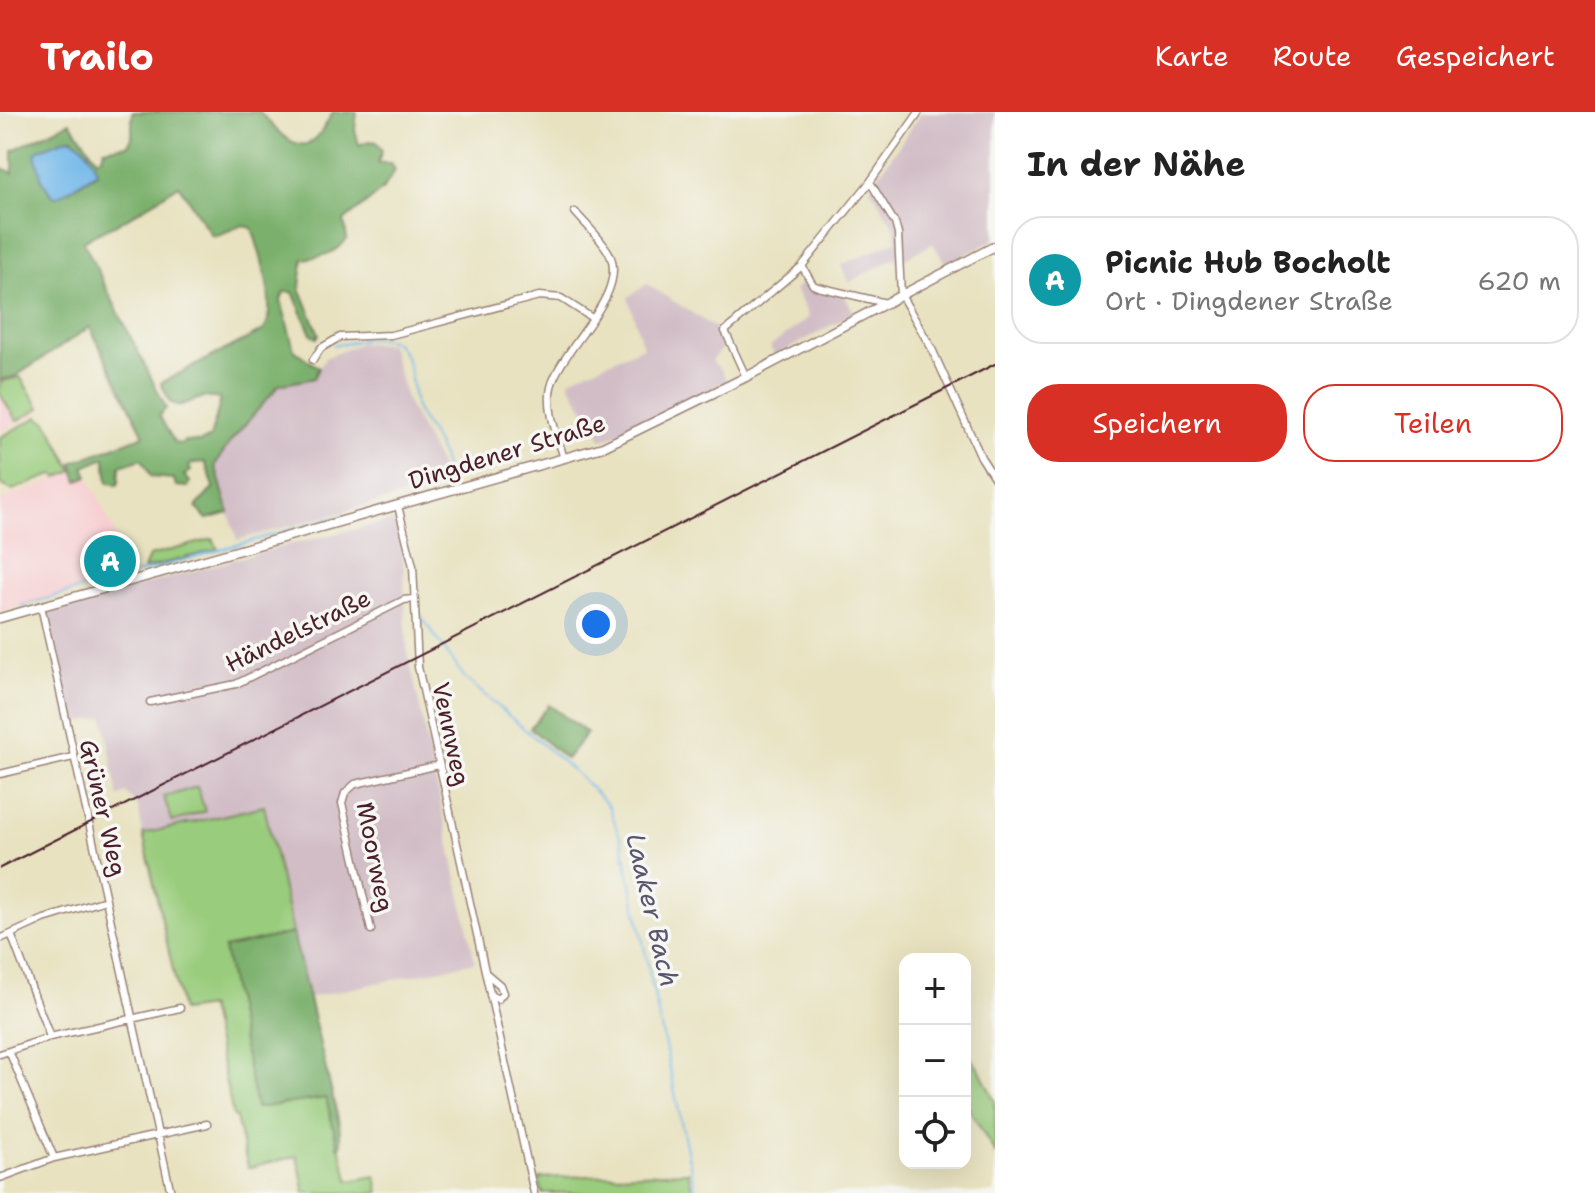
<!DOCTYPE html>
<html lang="de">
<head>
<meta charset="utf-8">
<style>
  body { margin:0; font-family:"Shantell Sans",sans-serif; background:#f6f6f6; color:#222 }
  .controls { position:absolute; right:24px; bottom:24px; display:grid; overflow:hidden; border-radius:16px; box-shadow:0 8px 32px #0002 }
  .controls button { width:72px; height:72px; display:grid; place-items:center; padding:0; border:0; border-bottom:2px solid #e0e0e0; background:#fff; color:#222; font:40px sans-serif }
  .you { position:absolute; left:596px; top:512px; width:28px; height:28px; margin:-20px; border:6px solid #fff; border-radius:50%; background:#1a73e8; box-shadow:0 0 0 12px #1a73e833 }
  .badge { display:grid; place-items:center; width:52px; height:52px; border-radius:50%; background:#d93025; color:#fff; font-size:26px; font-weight:700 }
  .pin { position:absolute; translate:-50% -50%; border:4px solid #fff; box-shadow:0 2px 8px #0006 }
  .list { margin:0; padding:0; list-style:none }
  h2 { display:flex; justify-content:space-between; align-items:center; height:104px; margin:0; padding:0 32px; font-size:34px }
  h2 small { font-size:26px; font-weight:400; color:#767676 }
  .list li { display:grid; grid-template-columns:52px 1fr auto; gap:24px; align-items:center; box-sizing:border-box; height:128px; margin:0 16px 16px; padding:0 16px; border:2px solid #e0e0e0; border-radius:32px }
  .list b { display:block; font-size:30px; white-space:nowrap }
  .list p { margin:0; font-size:26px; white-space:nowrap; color:#767676 }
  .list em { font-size:26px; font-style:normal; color:#767676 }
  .actions { display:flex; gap:16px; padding:24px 32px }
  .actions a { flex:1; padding:18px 0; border:2px solid #d93025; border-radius:32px; text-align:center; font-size:28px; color:#d93025 }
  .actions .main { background:#d93025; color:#fff }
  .icon { flex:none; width:44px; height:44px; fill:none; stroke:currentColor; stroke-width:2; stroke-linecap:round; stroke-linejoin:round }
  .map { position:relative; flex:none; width:995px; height:1081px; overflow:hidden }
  header { display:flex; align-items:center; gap:48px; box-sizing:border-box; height:112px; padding:0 40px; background:#d93025; color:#fff }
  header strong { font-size:38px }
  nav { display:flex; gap:44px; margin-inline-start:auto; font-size:28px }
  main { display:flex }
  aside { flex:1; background:#fff }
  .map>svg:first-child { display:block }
</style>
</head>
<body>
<header>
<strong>Trailo</strong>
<nav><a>Karte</a><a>Route</a><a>Gespeichert</a></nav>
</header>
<main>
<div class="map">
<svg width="995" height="1081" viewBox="0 0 995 1081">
  <rect width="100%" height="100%" fill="#f6f6f2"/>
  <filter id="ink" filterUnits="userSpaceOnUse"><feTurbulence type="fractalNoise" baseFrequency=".0125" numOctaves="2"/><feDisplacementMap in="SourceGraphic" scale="16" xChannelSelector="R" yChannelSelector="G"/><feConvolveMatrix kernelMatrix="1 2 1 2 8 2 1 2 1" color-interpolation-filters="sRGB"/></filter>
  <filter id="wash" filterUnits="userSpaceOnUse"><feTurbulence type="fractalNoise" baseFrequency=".006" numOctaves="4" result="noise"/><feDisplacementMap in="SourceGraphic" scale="32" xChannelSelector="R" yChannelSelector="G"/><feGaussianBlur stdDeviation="1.8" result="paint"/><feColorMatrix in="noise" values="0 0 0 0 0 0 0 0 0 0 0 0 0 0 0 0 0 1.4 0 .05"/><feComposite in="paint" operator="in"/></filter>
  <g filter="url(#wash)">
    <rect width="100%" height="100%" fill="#e8e2c0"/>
    <path fill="#f7cfd1" d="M11 266 40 299 0 320V268Z
      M75 360 78 369 88 364 134 461 0 500V388Z"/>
    <path fill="#d2bdc6" d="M922 0H995V127L946 153 933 131 897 152 896 145 849 170 841 153 897 129 894 115 870 76Z
      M807 167 812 175 845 184 854 201 775 244 770 235 809 205 795 177Z
      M647 172 720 219 726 231 712 249 721 258 727 269 636 315 602 328 569 271 570 267 643 235 628 185Z
      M361 231 390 232 407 290 441 356 442 366 437 371 410 382 237 428 215 353 230 330 279 273 314 266 325 246Z
      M395 408 403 443 407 537 475 850 307 886 264 695 143 722 138 695 126 681 118 685 104 605 69 612 44 500 292 432Z"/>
    <path fill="#99cc7c" stroke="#727654" stroke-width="2" d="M20 265 40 296 17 309 0 282V270Z
      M38 305 47 310 73 359 57 366 55 362 12 378 0 372V325Z
      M213 427 218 437 144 457 149 444Z
      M197 675 205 699 172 710 164 685Z
      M264 694 293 821 224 836 257 996 326 986 349 1069 376 1064 379 1081H305L297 1044 248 1056 236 1006 233 1003 209 895 182 899 143 722Z
      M965 939 980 958 995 990V1041L965 990Z
      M688 1060 693 1081H542L539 1066Z"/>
    <path fill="#7ab06c" stroke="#62684c" stroke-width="2" fill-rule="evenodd" d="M132 0H260C272 13 295 44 314 28 322 21 328 8 333 0H357L355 18 359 33 369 29 377 30 382 38 378 51H391L395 58 383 77 344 109 347 127C336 142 320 145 303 147L300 176 319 222 317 226 311 222 293 180H284L281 188 294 238 319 256 314 266 279 273 230 330 215 353 229 401 207 407 196 395 214 375 205 350 194 351 189 354 191 359 184 363 190 370 188 375 176 374 174 367 151 365 142 347 120 354 119 371 117 373 108 370 105 346 84 355 88 364 78 369 72 351 144 323 90 215 16 264 0 268V55L13 61V38L70 10 97 47 102 44 104 37 128 33 132 25ZM68 26H72L88 40 97 61 57 85 52 84 35 42 38 38ZM179 73 211 123 215 124 243 113 252 116C260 140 278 195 264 218L161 271 170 290 178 294 204 285 221 287 210 326 200 330 184 329 183 332 175 331 159 304 166 296 83 129 130 105Z
      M549 593 587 621 566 647 530 616Z
      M293 821 339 1011 341 1034 338 1035 326 986 256 996 224 836Z"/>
    <path fill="#74b9ea" stroke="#5f6c8a" stroke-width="2" d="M68 26C83 29 93 46 97 60L57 85 52 84 42 68 35 42 38 38Z"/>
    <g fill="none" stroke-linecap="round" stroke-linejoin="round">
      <path stroke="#74b9ea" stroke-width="2" d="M333 233C351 233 378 219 395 231 414 245 410 276 416 296 419 306 427 314 432 323 440 336 447 355 447 371L418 380
        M106 470 343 403
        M21 494 98 472
        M419 501 465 566 579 664 603 688 609 695 622 730 696 1081
        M592 1081H605
        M641 1081C651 1076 666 1072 675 1081"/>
    </g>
  </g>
  <g filter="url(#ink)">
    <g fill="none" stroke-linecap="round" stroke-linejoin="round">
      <g stroke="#998076" stroke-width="9">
        <path id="minor" d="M870 70 895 111 898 122 901 183 932 237 981 345 995 367
          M802 154 813 173 818 175 886 191
          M313 248 321 236 340 225 391 223 539 184 561 186 592 206
          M746 265 725 219 802 154 870 70 919 0
          M564 347C558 325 546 298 551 275 561 236 628 184 610 143 603 128 586 113 575 100
          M398 394 413 454 418 555 534 1081
          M41 494 171 1081
          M150 590 236 572 404 488 413 487
          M0 662 73 645
          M371 818 342 691 345 681 355 672 439 653
          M11 822 50 925
          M0 827 44 807 106 788
          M487 862 500 873 503 881 498 887 490 883
          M9 939 54 1046
          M0 942 50 925 180 896
          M0 1066 54 1046 207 1012"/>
      </g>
      <g stroke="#998076" stroke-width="11">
        <path id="secondary" d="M0 506 603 335 746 265 995 134"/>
      </g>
      <use href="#minor" stroke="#fff" stroke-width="6"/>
      <use href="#secondary" stroke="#fff" stroke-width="8"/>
      <path stroke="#4a1f2b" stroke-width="2" d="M0 756 995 252"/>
    </g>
  </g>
  <g text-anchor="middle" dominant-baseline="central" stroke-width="7" stroke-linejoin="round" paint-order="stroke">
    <g font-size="24" fill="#4a1f2b" stroke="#f6f6f2">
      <text transform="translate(507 340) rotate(-17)">Dingdener Straße</text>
      <text transform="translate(298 519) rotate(-26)">Händelstraße</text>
      <text transform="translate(451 622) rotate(78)">Vennweg</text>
      <text transform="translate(103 696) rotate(77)">Grüner Weg</text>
      <text transform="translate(375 745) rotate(79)">Moorweg</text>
    </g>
    <g font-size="26" font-style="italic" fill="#59556e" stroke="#f6f6f2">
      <text transform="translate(653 798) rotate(77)">Laaker Bach</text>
    </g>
  </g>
</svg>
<div class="controls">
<button>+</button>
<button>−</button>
<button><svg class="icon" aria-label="locate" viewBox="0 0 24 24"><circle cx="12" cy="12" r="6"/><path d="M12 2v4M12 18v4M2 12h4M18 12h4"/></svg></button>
</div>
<div class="you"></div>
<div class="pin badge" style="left:110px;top:449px;background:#0f9aa8">A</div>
</div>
<aside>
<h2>In der Nähe<small></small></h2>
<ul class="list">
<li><span class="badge" style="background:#0f9aa8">A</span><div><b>Picnic Hub Bocholt</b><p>Ort · Dingdener Straße</p></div><em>620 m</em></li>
</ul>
<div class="actions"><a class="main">Speichern</a><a>Teilen</a></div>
</aside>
</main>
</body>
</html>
